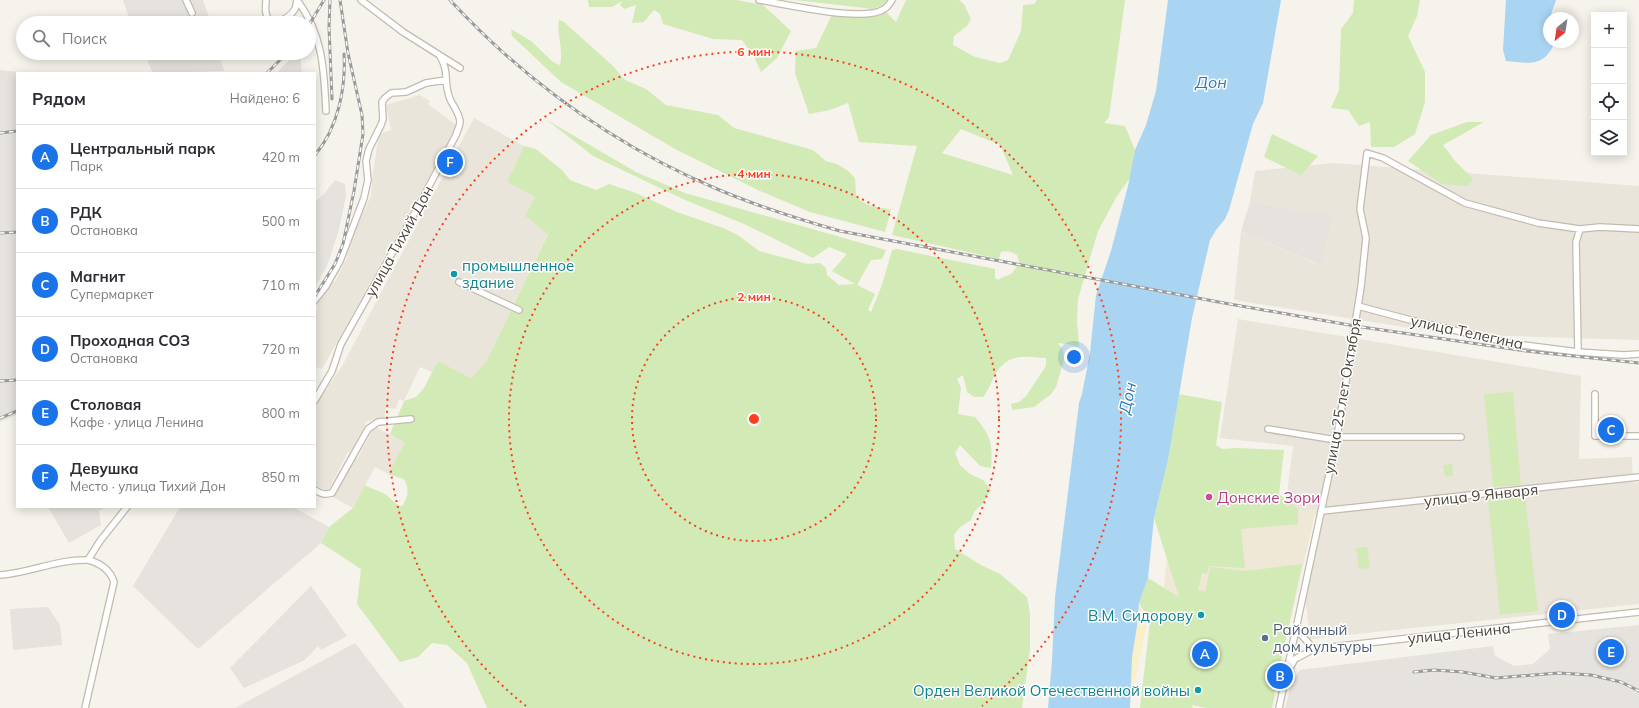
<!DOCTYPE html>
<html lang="ru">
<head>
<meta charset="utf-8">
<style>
  body { margin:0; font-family:Mulish,sans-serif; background:#f2f2f3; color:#2b2b33 }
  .controls { position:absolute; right:12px; top:12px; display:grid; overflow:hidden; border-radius:0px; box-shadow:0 2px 10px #0003 }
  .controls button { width:36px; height:36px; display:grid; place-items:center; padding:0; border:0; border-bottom:1px solid #e1e1e2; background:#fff; color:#2b2b33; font:20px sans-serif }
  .compass { position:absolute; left:1543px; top:12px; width:36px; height:36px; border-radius:50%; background:#fff; box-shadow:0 2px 10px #0003; rotate:210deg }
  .you { position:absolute; left:1074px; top:357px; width:14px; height:14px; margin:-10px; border:3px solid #fff; border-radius:50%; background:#1a73e8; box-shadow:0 0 0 6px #1a73e833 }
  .badge { display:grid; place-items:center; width:26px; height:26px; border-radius:50%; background:#1a73e8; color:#fff; font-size:13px; font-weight:700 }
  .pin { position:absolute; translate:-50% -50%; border:2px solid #fff; box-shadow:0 1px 4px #0006 }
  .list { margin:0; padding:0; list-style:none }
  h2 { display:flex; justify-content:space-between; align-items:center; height:52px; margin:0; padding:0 16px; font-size:17px }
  h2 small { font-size:13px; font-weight:400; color:#7c7c81 }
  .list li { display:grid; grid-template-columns:26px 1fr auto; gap:12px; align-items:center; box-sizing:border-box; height:64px; padding:0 16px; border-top:1px solid #e1e1e2 }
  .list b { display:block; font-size:15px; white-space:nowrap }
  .list p { margin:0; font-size:13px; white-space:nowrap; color:#7c7c81 }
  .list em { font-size:13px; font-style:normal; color:#7c7c81 }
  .icon { flex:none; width:22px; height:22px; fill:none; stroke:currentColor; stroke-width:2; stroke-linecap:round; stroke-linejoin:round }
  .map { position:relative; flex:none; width:1639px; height:708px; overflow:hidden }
  .search { position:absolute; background:#fff; box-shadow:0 2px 10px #0003; left:16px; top:16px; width:300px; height:44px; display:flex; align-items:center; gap:10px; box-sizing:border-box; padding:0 14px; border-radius:22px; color:#7c7c81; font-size:15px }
  .panel { position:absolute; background:#fff; box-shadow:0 2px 10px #0003; left:16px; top:72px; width:300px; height:436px; border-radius:0px }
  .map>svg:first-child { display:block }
</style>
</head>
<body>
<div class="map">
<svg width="1639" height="708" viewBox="0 0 1639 708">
  <rect width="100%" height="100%" fill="#f6f3ec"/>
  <path fill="#eae5da" d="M420 95 430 101 428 104 456 125 445 149 322 369 317 367 315 370V312L318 307 315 305 332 281 335 282 348 255 346 253 351 237 371 196 373 172 379 134 391 130 386 105Z
    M474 118 524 146 507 182 535 197 548 233 486 362 471 378 438 361 432 372 420 367 404 401 399 399 396 409 386 408 384 419 367 421 350 453 348 452 328 491 315 485V407L320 397 341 368Z
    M1333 163 1639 186V340L1448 334 1234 300 1241 231 1319 265 1332 215 1250 202 1255 171Z
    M1238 319 1581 376 1579 459 1632 457 1633 483 1639 482V604L1310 639 1305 596 1324 516 1285 510 1293 446 1220 438Z
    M378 428 406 443 388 474 375 467 353 508 333 497 354 457 358 458 373 429Z"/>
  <path fill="#e6e2dd" d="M123 0H203L211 23H131Z
    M144 53H219L224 71 153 73Z
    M297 53H300L302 73H277L283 66Z
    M0 70 28 73H17V415L0 422Z
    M335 180 345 184 346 196 338 233 327 266 315 287V202L324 194Z
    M1250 202 1333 215 1320 265 1241 231Z
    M48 507H106L99 511 101 525 69 543Z
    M180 507H293L329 527 321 543 198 649 133 586Z
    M311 586 347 636 321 650 318 646 305 660 244 688 230 668Z
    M48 607 60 625 62 645 13 650 10 609Z
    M1639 625V708H1285L1291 684 1300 670 1493 646 1495 656 1514 666 1533 664 1550 649 1548 634Z
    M355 643 405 708H235Z"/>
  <path fill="#efe8d6" d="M1316 509 1289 627 1162 604 1171 523Z"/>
  <path fill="#d2eab5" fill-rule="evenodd" d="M588 0H736L763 5 791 31 777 58 761 72 754 57 742 40 713 39 663 24 660 14 654 10 644 22 632 23 636 5 624 9 620 5 622 1 612 7H589Z
    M795 0H887L883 5 873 9Z
    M906 0H959L964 4 971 19 967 26 954 36 953 45 975 57 1000 63 1008 60 1021 31 1023 5 1034 4 1037 0H1125L1109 117 1104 123 1125 126 1135 150 1130 178 1117 196 1098 231 1078 299 1077 321 1079 347 1067 344 1058 343 1063 350 1064 360 1056 387 1051 394 1034 407 1012 410 1011 404 1019 402 1026 396 1046 366V358C1025 357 1010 352 996 373 991 381 990 389 983 397H974L967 392 963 375 957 379 961 388 958 414 975 417C991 436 993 444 991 468L980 466 960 445 955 453 960 465 970 474 983 480 991 490 982 504 974 512 971 520 960 527 954 535 955 549 981 565 1000 574 1027 597 1030 613V650L1022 708H487L467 663 447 645 432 643 418 657 400 662 357 604 361 569 321 543 329 527 353 508 365 485C371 489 377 490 383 493 392 497 392 504 402 506 409 497 409 488 404 479L388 474 405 443 390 434 404 401 416 397 424 388 438 361 471 378 486 362 548 234 525 216 535 197 507 182 524 146 536 149 562 170 570 180 596 190 609 184 636 193 677 212 723 228 738 235 759 251 808 264 820 263 826 268 827 275 839 285 855 284 832 271 847 254 829 247 813 258 744 224 685 200 593 156 547 120 636 172 685 193 886 250 882 259 871 260 857 285 875 294 868 310 871 312 882 285 892 250 897 249 995 269V278L998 280C1012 272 1010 279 1019 262L1017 255C1012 252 1007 250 1001 252L999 259 892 235 917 146 859 142 848 103 830 110 809 114 795 73 796 51 816 48 833 12 850 15 884 10 896 22ZM961 129 1000 145 1013 175 942 153Z
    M1354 0H1420L1417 16 1408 36 1425 72V102L1415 134 1394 147H1371L1370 122 1359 126 1348 110 1331 108 1339 90 1341 29 1353 13Z
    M559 20 564 22 613 66 625 80 646 89 666 105 718 115 734 128 813 150 826 161 837 164 848 171 855 178 856 195 861 201 869 205 891 210 885 232 810 212 760 191 675 149 561 82 512 36 511 29 531 41 553 62 560 65C564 48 556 35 559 20Z
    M1467 122H1484L1443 145 1456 162 1473 179 1468 186 1442 184 1408 161 1431 135Z
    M1272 134 1318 156 1301 175 1264 157Z
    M1513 392 1521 485 1493 487 1484 394Z
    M1179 394 1222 402 1216 445 1222 449 1237 448 1284 450 1279 494 1298 509V524L1241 529 1245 568 1209 566 1207 574 1202 573 1198 590 1205 592 1210 567 1246 571 1302 564 1274 694 1275 695 1272 708H1207L1191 705 1193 708H1140L1150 621 1139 603 1148 578 1179 597 1154 518 1168 460Z
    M1452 464 1453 476 1445 477 1443 465Z
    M1525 496 1538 611 1500 615 1488 500Z
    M1367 547 1370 568 1359 569 1356 548Z"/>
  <path fill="#f9efc9" d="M1139 603 1147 622 1130 705 1132 657 1137 626Z"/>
  <path fill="#a9d4f2" d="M1168 0H1281L1263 103 1253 124 1229 210 1225 219 1216 230 1210 240 1192 318 1168 460 1154 518 1148 578 1139 603 1137 626 1132 657 1130 708H1048L1052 661 1055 597 1079 403 1082 394 1090 353 1096 295 1111 251 1128 186 1135 150 1146 125 1156 91Z
    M1506 0H1556L1551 14 1553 18H1549V42H1555C1544 68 1529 63 1506 61L1503 50Z"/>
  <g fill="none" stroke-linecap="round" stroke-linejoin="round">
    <g stroke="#c2bbae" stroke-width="8">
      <path id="minor" d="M186 0 192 13
        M266 0C266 4 265 9 266 13 269 30 289 19 295 9 296 7 296 3 297 0
        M297 0C323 34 324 70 326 111
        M361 0 403 32 460 68
        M759 0C786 4 864 23 884 9 888 7 890 3 892 0
        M459 282 519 310
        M315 300 326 286 340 261 364 198 368 180 366 161 369 149 381 125 383 119 382 102 385 98 391 93 406 92 426 83 446 80
        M1358 306 1414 321 1515 344 1578 352 1624 355 1639 354
        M1578 352 1576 242 1580 229
        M1595 394V436H1639
        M315 400 332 371 341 344 418 207 456 135C457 131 460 126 460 122 460 114 453 106 450 99 443 82 450 73 440 56
        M1268 429 1336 440
        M1337 437H1461
        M315 490C321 494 325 495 332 493L368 429 378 422 411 419
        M1322 511 1639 477
        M0 575C30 573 57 559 88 560L100 541 127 507
        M1296 629 1314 649
        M1291 666 1295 659 1314 649 1639 612
        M85 708 114 582C110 570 100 563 88 560
        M1279 708 1337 437 1361 287 1366 238 1360 209 1367 153 1383 158 1465 203 1538 223 1580 229 1600 227 1639 229"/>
    </g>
    <use href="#minor" stroke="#fff" stroke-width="5.5"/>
    <g stroke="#9a9a9a" stroke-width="3">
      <path id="rail" d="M330 0 329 27 332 99
        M450 0C525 81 615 146 717 189 757 206 798 219 840 231L1224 303 1355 326 1526 351 1639 363
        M309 25 324 0
        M267 73 287 53
        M0 133 17 131
        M315 155C338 128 346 88 344 54
        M0 233 17 232
        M315 296 335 264 343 244 354 191 363 134 362 115 348 53 340 0
        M0 381 17 380
        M0 418 17 411
        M1414 672 1434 670 1463 672 1496 678 1559 673 1591 675 1621 682 1639 691"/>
    </g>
    <use href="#rail" stroke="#fff" stroke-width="1.5" stroke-dasharray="4.5" stroke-linecap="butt"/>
  </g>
  <g fill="none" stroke="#fc3f1d" stroke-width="2" stroke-dasharray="2 4">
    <circle cx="754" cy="419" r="122"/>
    <circle cx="754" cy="419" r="245"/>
    <path d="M526 706A367 367 0 1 1 982 706"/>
  </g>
  <g fill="#0f9aa8" stroke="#fff" stroke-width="1.5">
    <circle cx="454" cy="274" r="4"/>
    <circle cx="1201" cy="615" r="4"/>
    <circle cx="1198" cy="690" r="4"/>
  </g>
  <circle fill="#d1479c" stroke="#fff" stroke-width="1.5" cx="1209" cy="497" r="4"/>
  <circle fill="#5c6f8a" stroke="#fff" stroke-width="1.5" cx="1265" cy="638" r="4"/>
  <g text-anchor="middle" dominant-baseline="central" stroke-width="3" stroke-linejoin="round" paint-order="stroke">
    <g font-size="15" fill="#4b4439" stroke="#fff">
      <text transform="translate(399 241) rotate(-61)">улица Тихий Дон</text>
      <text transform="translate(1467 332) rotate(12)">улица Телегина</text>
      <text transform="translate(1342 396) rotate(-80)">улица 25 лет Октября</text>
      <text transform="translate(1481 495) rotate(-6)">улица 9 Января</text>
      <text transform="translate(1459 633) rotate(-6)">улица Ленина</text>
    </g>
    <g font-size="15" fill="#0d838f" stroke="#fff" text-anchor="end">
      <text x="462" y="265" text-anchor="start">промышленное<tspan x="462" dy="17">здание</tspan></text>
      <text x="1193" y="615">В.М. Сидорову</text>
      <text x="1190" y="690">Орден Великой Отечественной войны</text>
    </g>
    <g font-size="15" fill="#b23c85" stroke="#fff" text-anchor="start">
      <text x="1217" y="497">Донские Зори</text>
    </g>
    <g font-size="15" fill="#4e5e75" stroke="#fff" text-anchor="start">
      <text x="1273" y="629">Районный<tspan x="1273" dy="17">дом культуры</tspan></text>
    </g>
    <g font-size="16" font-style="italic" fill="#2e7ab2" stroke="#fff">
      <text x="1211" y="82">Дон</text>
      <text transform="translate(1127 398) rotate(-78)">Дон</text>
    </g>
  </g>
  <circle cx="754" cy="419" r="6" fill="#fc3f1d" stroke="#fff" stroke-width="2"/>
  <g font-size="12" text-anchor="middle" font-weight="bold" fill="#fc3f1d" stroke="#fff" stroke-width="3" stroke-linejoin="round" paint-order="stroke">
    <text x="754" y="56">6 мин</text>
    <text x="754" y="178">4 мин</text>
    <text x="754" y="301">2 мин</text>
  </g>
</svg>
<div class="controls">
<button>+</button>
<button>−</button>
<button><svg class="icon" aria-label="locate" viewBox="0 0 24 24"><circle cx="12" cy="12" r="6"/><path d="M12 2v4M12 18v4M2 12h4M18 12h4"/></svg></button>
<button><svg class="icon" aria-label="layers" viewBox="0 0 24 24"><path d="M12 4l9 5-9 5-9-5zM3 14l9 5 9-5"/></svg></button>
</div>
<svg class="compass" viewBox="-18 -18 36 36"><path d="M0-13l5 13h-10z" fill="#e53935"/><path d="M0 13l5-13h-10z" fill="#7c7c81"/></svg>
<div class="you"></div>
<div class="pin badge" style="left:1205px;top:654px">A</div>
<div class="pin badge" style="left:1280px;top:676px">B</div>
<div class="pin badge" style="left:1611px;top:430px">C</div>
<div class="pin badge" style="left:1562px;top:615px">D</div>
<div class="pin badge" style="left:1611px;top:652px">E</div>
<div class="pin badge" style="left:450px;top:162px">F</div>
<div class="search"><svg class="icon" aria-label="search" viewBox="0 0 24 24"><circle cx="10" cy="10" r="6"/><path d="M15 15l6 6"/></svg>Поиск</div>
<section class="panel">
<h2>Рядом<small>Найдено: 6</small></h2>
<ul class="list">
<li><span class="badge">A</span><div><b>Центральный парк</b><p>Парк</p></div><em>420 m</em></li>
<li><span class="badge">B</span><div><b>РДК</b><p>Остановка</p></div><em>500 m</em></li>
<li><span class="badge">C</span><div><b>Магнит</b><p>Супермаркет</p></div><em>710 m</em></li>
<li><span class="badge">D</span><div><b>Проходная СОЗ</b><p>Остановка</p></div><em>720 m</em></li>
<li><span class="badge">E</span><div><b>Столовая</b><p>Кафе · улица Ленина</p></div><em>800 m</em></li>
<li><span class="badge">F</span><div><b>Девушка</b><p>Место · улица Тихий Дон</p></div><em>850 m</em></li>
</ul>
</section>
</div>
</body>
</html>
